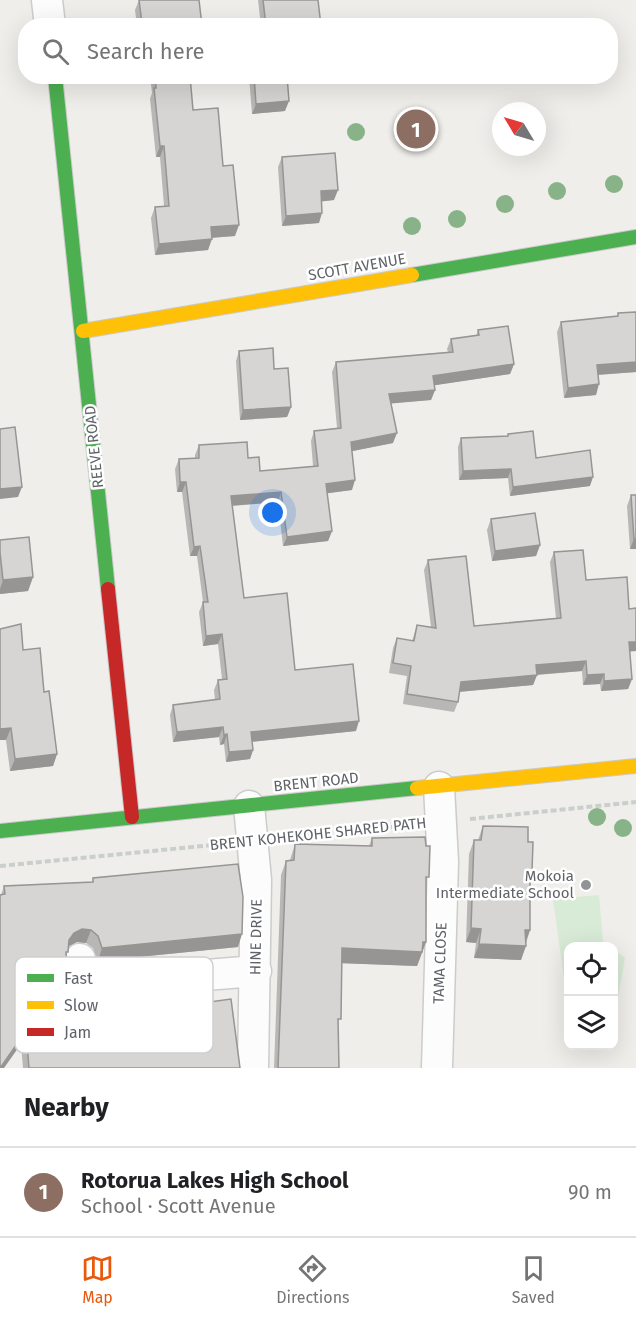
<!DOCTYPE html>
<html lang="en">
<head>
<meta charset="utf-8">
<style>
  body { margin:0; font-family:"Fira Sans",sans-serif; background:#f6f6f6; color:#202124 }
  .controls { position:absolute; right:18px; bottom:18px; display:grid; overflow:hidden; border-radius:12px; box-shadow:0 6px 24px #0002 }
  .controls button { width:54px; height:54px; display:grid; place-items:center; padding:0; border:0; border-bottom:2px solid #e0e0e0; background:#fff; color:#202124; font:30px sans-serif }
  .compass { position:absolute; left:492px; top:102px; width:54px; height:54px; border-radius:50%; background:#fff; box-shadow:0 6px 24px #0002; rotate:308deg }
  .you { position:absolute; left:273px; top:513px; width:21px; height:21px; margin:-15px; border:4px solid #fff; border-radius:50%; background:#1a73e8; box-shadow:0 0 0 9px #1a73e833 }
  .badge { display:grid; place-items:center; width:39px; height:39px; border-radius:50%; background:#ea580c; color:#fff; font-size:20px; font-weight:700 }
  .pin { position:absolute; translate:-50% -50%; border:3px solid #fff; box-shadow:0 2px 6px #0006 }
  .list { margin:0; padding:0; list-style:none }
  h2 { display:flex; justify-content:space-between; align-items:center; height:78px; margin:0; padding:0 24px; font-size:26px }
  h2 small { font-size:20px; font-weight:400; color:#757577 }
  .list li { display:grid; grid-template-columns:39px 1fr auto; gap:18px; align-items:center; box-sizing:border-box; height:90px; padding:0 24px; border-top:2px solid #e0e0e0 }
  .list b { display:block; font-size:22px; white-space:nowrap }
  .list p { margin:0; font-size:20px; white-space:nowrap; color:#757577 }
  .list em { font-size:20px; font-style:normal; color:#757577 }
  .icon { flex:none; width:33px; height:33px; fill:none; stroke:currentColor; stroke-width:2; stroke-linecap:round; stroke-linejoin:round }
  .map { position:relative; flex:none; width:636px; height:1068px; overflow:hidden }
  .search { position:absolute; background:#fff; box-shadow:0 6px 24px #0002; left:18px; right:18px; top:18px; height:66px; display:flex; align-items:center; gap:15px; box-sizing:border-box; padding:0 21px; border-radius:24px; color:#757577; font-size:22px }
  .sheet { height:168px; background:#fff }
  nav { display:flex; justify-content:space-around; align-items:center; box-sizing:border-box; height:84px; border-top:2px solid #e0e0e0; background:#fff; font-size:16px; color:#757577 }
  nav a { display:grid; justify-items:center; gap:3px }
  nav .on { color:#ea580c }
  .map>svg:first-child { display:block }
</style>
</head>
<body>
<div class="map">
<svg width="636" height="1068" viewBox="0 0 636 1068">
  <rect width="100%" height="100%" fill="#efeeea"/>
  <path fill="#d8ebd6" d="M599 895 603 941 610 946H568V1008L553 899Z
    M614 949 625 958 614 1020Z"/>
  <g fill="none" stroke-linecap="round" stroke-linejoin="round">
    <g stroke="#cbcccc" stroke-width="33">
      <path id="street" d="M47 0 50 26
        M249 806 256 880 253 1068
        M83 985 256 971
        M77 1003 83 985 80 959
        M437 1068 443 862 439 787"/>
    </g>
    <g stroke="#cacacb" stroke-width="16">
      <path id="fast" d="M55 76 108 589
        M412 275 636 237
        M0 831 417 788"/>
    </g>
    <g stroke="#cacacb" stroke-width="16">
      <path id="slow" d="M83 331 412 275
        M417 788 636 766"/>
    </g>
    <g stroke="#cacacb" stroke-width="16">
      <path id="jam" d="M108 589 132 817"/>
    </g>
    <path stroke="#cacfcc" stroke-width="4" stroke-dasharray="6 3" stroke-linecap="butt" d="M470 819 636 802
      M282 838 411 825
      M0 866 223 844"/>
    <use href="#street" stroke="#fdfcfc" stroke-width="30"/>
    <use href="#fast" stroke="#4caf50" stroke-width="14"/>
    <use href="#slow" stroke="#ffc107" stroke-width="14"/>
    <use href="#jam" stroke="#c62828" stroke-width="14"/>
  </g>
  <g fill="#88b388">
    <circle cx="356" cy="132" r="9"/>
    <circle cx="614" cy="184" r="9"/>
    <circle cx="557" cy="191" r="9"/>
    <circle cx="505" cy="204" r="9"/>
    <circle cx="457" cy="219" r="9"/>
    <circle cx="412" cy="226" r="9"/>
    <circle cx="597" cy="817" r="9"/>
    <circle cx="623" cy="828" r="9"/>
  </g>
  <path fill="#b8b7b5" d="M139 0 202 26H137L135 10Z
    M258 0H318L321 26H261Z
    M150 76H190L193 110 223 166 235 236 211 238 208 250 155 255 151 218 155 207 164 206 160 157H156L150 99 152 93Z
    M249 76H287L285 111 252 114Z
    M282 157 334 200 321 201 319 223 282 226 278 167Z
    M636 312V372L598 375 596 395 564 398 557 332 561 322 617 316 618 313Z
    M478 330 514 364 510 374 434 385 435 390 431 400 391 403 393 443 352 451V490L327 493 332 531 328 541 283 546 278 502 232 506 244 598 295 670 356 731 252 742 253 750 250 759 226 762 224 744 220 745 219 737 173 742 170 715 173 705 215 700 214 690 218 680 222 679 218 644 203 646 199 612 203 602 197 556H190L182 492H177L175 469 179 459 195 458V455L199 445 248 458 260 471 313 466 311 441 314 431 337 428 332 372 336 362 448 352 447 349 451 339 476 336Z
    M239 351 274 369 291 407 287 417 240 420 236 361Z
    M508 434 536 458 590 486 510 496 508 478 459 480 458 447 461 438 507 436Z
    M631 495H636V549H630L627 506Z
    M491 519 540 545 536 556 492 561 487 530Z
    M0 540 33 577 28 591 0 594Z
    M554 552 586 580 629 652 632 679 628 689 601 691 600 684 583 685 582 671 537 675 533 685 459 692 458 702 454 712 403 704 407 676 389 673 393 648 397 638 412 641 417 625 431 627 424 570 428 560 474 626 556 618 550 562Z
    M23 650 44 692 57 754 53 766 10 771 6 740Z
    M483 826 528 842 530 876V930L521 960 474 958 476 943 466 942 469 854 474 840H478Z
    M372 838 426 884V942L417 966 341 963 338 1026 339 1068H274L281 875 286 861 290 860 295 844 369 846Z
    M93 878 238 947 98 961 93 948 86 943 77 942 69 946 66 957 65 993 69 1021 240 1068H23L21 1044 1 895 4 886 92 882Z"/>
  <path fill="#969594" d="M149 22 148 26H141L142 23Z
    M289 101 285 111 252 114 256 104Z
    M160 146H164L160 157H156Z
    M338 190 334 200 317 202 321 191Z
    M322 213 319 223 282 226 286 216Z
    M239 225 235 236 207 238 211 227Z
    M212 239 208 250 155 255 159 244Z
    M636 362V372L594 375 597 365Z
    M514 364 510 374 430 386 433 376Z
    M599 384 596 395 564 398 568 388Z
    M435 390 431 400 386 404 389 394Z
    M291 407 287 417 240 420 243 410Z
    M397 433 393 443 348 452 351 442Z
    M511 469 508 478 459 480 463 471Z
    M593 477 590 486 510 496 513 487Z
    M355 480 352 490 322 494 326 484Z
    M180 482H186L182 492H177Z
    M22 487 18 497 0 499V489Z
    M281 492 278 502 227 506 231 496Z
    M332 531 328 541 283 546 287 537Z
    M634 539H636V549H630Z
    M540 545 536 556 492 561 495 551Z
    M200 546 197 556H190L194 547Z
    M33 577 28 591 0 594V589L3 580Z
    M222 634 218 644 203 646 206 636Z
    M629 642H636V651L625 652Z
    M586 661 582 671 532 675 536 665Z
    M604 674 600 684 583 685 587 675Z
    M537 675 533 685 457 692 461 682Z
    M632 679 628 689 601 691 604 681Z
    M359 721 356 731 248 742 251 732Z
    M223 727 219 737 173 742 177 732Z
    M11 728 6 740H0V729Z
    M227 734 224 744 220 745 224 735Z
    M253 750 250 759 226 762 229 752Z
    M57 754 53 766 10 771 15 759Z
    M471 928 481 929 476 943 466 942Z
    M82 929 91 930 86 943 77 942 69 946 64 953 69 940 74 933Z
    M525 930H530L525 944Z
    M242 934 238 947 98 961 102 948Z
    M426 942 417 966 336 963 342 948Z
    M479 944 526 946 521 960 474 958Z
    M26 1031 21 1044 4 1068H0Z"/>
  <path fill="#d6d5d3" stroke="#969594" stroke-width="1.5" d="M139 0H199L202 26H150L149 22 142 23Z
    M263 0H318L321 26H266Z
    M155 76H190L193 110 218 108 223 166 233 165 239 225 211 227 212 239 159 244 155 207 169 206 164 146H160L154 88H156Z
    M254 76H287L289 101 256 104Z
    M335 153 338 190 321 191 322 213 286 216 282 157Z
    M636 312V362L597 365 599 384 568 388 561 322 618 316V313Z
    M508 326 514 364 433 376 435 390 389 394 397 433 351 442 355 480 326 484 332 531 287 537 281 492 231 496 244 598 287 593 295 670 353 664 359 721 251 732 253 750 229 752 227 734 224 735 223 727 177 732 173 705 220 699 218 680 227 679 222 634 206 636 203 602H208L200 546 194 547 186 482H180L179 459 199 458V445L247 442 248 458 259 457 260 471 318 466 314 431 341 428 336 362 453 352 451 339 479 335 478 330Z
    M273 348 274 369 288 368 291 407 243 410 239 351Z
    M15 427 22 487 0 489V429Z
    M533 431 536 458 590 450 593 477 513 487 511 469 463 471 461 438 508 436V434Z
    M631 495H636V539H634Z
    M535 513 540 545 495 551 491 519Z
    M29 537 33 577 3 580 0 552V540Z
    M583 550 586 580 627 577 629 609 636 608V642H629L632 679 604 681V674L587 675 586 661 536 665 537 675 461 682 458 702 407 694 411 666 393 663 397 638 414 641 417 625 436 628 428 560 466 556 474 626 561 618 554 552Z
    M21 624 23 650 40 648 44 692 49 691 57 754 15 759 11 728 0 729V629Z
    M483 826 528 827V842H533L532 871H530V930H525L526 946 479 944 481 929 471 928 474 840H481Z
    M425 837 426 846H430L429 877H426V942H423L422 952 342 948 341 1019H338L339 1068H278L286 861 294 860 295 844 372 846V838Z
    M238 864 243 897 242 934 102 948 98 936 91 930 82 929 74 933 69 940 68 952H66L67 980 65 993 68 1000 69 1021 231 999 240 1068H29L26 1031 0 1068V895L5 894 4 886 93 882V878Z"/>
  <circle fill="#919496" stroke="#fff" stroke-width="2" cx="586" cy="885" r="6"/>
  <g text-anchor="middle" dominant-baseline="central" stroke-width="5" stroke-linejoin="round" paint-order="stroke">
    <g font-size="15" fill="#5f6368" stroke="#fff">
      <text transform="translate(357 267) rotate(-10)">SCOTT AVENUE</text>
      <text transform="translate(94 447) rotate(-96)">REEVE ROAD</text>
      <text transform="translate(316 782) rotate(-6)">BRENT ROAD</text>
      <text transform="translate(318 834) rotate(-6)">BRENT KOHEKOHE SHARED PATH</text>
      <text transform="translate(256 937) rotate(-89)">HINE DRIVE</text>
      <text transform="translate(440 963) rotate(-88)">TAMA CLOSE</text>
    </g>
    <g font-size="15" fill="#5f6368" stroke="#fff" text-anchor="end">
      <text x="574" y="876">Mokoia<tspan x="574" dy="17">Intermediate School</tspan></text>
    </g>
  </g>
  <rect x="15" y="957" width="198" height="96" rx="9" fill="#fff" stroke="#cfd0d2" stroke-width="1.5"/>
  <rect x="27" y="974" width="27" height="8" fill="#4caf50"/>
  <rect x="27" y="1001" width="27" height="8" fill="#ffc107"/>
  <rect x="27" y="1028" width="27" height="8" fill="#c62828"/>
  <g font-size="16" fill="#5f6368">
    <text x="64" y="984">Fast</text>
    <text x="64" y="1011">Slow</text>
    <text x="64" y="1038">Jam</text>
  </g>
</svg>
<div class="controls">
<button><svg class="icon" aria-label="locate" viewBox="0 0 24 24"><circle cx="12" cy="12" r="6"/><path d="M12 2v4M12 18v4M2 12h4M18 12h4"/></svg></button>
<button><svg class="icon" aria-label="layers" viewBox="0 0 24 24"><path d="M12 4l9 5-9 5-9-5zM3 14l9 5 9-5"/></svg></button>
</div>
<svg class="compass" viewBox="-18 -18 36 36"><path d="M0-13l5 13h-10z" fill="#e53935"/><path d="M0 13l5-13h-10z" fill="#757577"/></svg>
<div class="you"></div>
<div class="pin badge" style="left:416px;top:129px;background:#8d6e63">1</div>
<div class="search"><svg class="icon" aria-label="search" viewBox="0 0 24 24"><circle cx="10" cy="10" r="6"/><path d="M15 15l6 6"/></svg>Search here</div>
</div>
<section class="sheet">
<h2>Nearby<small></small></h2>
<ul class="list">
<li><span class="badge" style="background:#8d6e63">1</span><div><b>Rotorua Lakes High School</b><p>School · Scott Avenue</p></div><em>90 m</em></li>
</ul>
</section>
<nav>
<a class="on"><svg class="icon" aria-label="map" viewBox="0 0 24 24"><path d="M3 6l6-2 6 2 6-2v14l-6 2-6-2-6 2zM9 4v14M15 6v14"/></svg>Map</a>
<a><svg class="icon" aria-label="directions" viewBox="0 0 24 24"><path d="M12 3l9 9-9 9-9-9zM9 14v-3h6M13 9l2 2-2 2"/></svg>Directions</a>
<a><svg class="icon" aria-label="saved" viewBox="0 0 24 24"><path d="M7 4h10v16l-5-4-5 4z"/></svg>Saved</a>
</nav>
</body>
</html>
